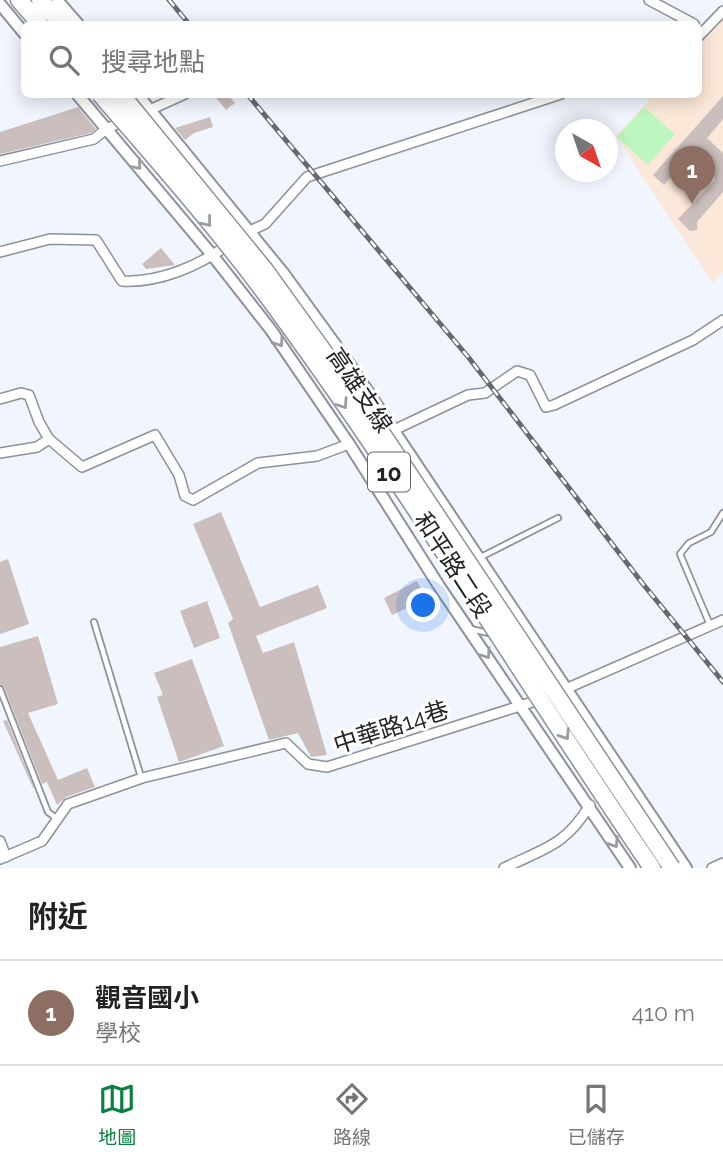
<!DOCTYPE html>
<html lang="zh-TW">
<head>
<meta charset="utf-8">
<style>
  body { margin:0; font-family:Raleway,"Noto Sans TC",sans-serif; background:#f6f6f6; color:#222 }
  .compass { position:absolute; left:555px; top:119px; width:63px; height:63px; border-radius:50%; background:#fff; box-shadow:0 4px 18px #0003; rotate:140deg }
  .you { position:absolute; left:424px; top:606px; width:24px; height:24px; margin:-18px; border:5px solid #fff; border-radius:50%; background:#1a73e8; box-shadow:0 0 0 10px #1a73e833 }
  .badge { display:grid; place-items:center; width:46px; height:46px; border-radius:50%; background:#0b8043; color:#fff; font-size:23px; font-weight:700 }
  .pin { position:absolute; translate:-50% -58px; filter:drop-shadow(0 2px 4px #0008) }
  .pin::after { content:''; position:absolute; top:37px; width:24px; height:21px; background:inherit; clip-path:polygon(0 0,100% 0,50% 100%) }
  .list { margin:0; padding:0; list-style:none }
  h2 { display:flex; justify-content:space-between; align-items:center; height:91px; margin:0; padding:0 28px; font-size:30px }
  h2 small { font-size:23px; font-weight:400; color:#767676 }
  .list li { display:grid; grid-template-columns:46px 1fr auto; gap:21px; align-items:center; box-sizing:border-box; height:105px; padding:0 28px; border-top:2px solid #e0e0e0 }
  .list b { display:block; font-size:26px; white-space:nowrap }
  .list p { margin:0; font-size:23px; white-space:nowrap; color:#767676 }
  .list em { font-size:23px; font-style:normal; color:#767676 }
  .icon { flex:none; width:38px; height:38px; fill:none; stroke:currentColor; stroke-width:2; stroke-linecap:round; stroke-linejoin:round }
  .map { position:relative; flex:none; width:723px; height:868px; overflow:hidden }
  .search { position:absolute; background:#fff; box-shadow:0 4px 18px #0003; left:21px; right:21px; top:21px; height:77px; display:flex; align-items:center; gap:18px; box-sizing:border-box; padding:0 24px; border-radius:10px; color:#767676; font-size:26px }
  .sheet { height:196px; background:#fff }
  nav { display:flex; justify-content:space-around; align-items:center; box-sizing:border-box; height:98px; border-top:2px solid #e0e0e0; background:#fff; font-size:19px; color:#767676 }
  nav a { display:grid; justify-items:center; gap:4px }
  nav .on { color:#0b8043 }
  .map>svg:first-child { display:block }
</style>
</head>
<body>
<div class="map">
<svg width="723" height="868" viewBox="0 0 723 868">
  <rect width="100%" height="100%" fill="#f1f6fe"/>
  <path fill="#fbe8d8" d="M723 20V272L713 283 616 136 654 95 698 94 699 46Z"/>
  <path fill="#bdf6c1" d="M644 107 675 134 648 165 617 137Z"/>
  <path fill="#cbbfbd" d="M213 94H227L235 103 226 110Z
    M723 96V119L707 138 723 153V192L697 222V230L690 231 678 219 715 180 713 169 694 152 664 185 653 175Z
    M78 107 96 129 91 133 0 154V132Z
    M210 117 213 127 194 133 185 140 175 128Z
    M161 248 175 265 146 269 142 264Z
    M221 512 260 607 318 585 327 608 256 636 263 653 294 642 327 755 311 757 298 733 269 740 228 623 233 619 193 524Z
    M8 559 29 624 0 634V562Z
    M417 581 426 599 392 615 384 598Z
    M207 601 220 638 194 648 180 611Z
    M38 636 58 704 28 713 58 780 87 768 95 787 66 797 57 805 47 782 42 784 4 687 0 684V647Z
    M192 659 224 746 179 762 157 697 163 695 154 673Z
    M7 720 34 788H33L3 721Z"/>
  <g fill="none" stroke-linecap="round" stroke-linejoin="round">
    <g stroke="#8c919a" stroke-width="8">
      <path id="service" d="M481 557 558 518
        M94 622 141 777
        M710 625 680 554 689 543 711 532 723 513
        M470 629 489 633
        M0 689 48 812 56 818"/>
    </g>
    <g stroke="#8c919a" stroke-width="12">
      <path id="minor" d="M649 0 694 24
        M698 37 723 11
        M145 112 185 94
        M0 161 94 139 106 129 126 120
        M243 234 265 224 307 177 561 94
        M0 252 50 239 96 240 122 281C159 283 199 266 229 244
        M0 399 21 393 29 395 39 422 49 439 82 467 155 435 179 475 185 496 193 500 258 463 317 456 349 444
        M394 430 468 395 485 393 517 371 530 375 546 407 554 405 693 340 723 320
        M0 453 37 447 49 439
        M561 691 723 620
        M0 841 6 857
        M0 859 42 841 68 804 142 778 286 743 308 764 327 767 542 699
        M504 868C545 848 565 846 590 805
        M712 868 723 863"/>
    </g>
    <g stroke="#8c919a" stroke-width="14">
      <path id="tertiary" d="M57 0 78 24
        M0 4 24 33
        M77 94 213 256 271 330 349 444 439 586 630 868
        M137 94 284 274 348 362 686 868"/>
    </g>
    <g stroke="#8c919a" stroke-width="19">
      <path id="motorway" d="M19 0 40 24
        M40 0 62 24"/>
    </g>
    <use href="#service" stroke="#fff" stroke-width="4.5"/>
    <use href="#minor" stroke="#fff" stroke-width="9"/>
    <use href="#tertiary" stroke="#fff" stroke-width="10"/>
    <use href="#motorway" stroke="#fff" stroke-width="16"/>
    <g stroke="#66696f" stroke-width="5">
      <path id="rail" d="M169 0 189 24
        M247 94 469 358 643 584 723 682"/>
    </g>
    <use href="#rail" stroke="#fff" stroke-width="2.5" stroke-dasharray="8" stroke-linecap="butt"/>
    <g stroke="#8c919a" stroke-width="19" stroke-linecap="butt">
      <path id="motorway-bridge" d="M100 94C155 158 212 222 262 289 401 476 521 676 652 868
        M121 94 265 270 373 420 672 868"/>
    </g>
    <use href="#motorway-bridge" stroke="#fff" stroke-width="16"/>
  </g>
  <defs><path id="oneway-chevron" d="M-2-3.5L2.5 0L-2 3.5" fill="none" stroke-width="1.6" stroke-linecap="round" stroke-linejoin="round" transform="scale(1.75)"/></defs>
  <g stroke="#9c9c9e">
    <use href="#oneway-chevron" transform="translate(137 165) rotate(49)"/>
    <use href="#oneway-chevron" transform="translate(207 222) rotate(51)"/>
    <use href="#oneway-chevron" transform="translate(279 342) rotate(55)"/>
    <use href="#oneway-chevron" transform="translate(343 404) rotate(56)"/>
    <use href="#oneway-chevron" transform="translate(486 654) rotate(56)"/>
    <use href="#oneway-chevron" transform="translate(565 735) rotate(57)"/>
    <use href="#oneway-chevron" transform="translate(614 843) rotate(57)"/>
  </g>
  <g text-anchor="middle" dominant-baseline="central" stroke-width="6" stroke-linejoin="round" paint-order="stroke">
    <rect fill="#fff" stroke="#646668" stroke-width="2" x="368" y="452.5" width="42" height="39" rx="5"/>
    <g font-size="23" font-weight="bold" fill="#222428">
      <text x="389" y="472">10</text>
    </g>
    <g font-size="24" fill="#222428" stroke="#fff">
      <text transform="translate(360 390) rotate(56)">高雄支線</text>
      <text transform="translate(453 565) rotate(57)">和平路二段</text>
      <text transform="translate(391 727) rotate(-18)">中華路14巷</text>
    </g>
  </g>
</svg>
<svg class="compass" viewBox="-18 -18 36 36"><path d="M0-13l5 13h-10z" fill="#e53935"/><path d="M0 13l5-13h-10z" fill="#767676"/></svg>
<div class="you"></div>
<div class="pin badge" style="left:692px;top:204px;background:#8d6e63">1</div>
<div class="search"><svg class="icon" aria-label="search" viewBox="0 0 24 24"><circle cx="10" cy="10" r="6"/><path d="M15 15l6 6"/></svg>搜尋地點</div>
</div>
<section class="sheet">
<h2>附近<small></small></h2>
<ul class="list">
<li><span class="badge" style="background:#8d6e63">1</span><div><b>觀音國小</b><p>學校</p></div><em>410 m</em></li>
</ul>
</section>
<nav>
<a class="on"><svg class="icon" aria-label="map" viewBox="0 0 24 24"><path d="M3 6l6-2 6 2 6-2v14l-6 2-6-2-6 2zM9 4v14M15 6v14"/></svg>地圖</a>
<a><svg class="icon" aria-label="directions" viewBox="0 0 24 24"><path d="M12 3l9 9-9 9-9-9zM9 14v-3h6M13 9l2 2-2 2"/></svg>路線</a>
<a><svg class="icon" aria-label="saved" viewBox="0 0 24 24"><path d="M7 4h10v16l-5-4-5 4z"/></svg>已儲存</a>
</nav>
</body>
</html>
